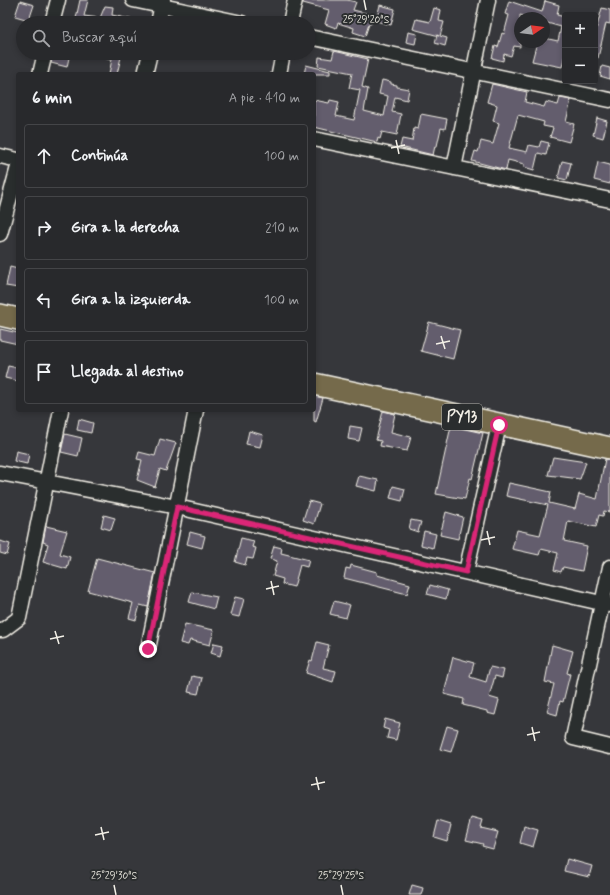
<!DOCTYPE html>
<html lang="es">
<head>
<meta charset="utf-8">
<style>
  body { margin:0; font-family:Mynerve,sans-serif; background:#343538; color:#f1f3f6 }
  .controls { position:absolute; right:12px; top:12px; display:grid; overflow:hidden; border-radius:4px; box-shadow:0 2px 6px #0003 }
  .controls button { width:36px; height:36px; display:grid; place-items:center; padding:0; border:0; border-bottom:1px solid #444548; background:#28292c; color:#f1f3f6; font:20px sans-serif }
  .compass { position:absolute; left:514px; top:12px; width:36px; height:36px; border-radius:50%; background:#28292c; box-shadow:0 2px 6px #0003; rotate:77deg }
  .stop { position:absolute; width:12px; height:12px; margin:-9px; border:3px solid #db2777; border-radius:50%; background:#fff }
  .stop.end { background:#db2777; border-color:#fff; box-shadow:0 1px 4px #0008 }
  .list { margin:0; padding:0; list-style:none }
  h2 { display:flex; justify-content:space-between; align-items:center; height:52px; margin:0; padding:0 16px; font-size:17px }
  h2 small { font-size:13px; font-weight:400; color:#a5a6a9 }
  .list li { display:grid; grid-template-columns:26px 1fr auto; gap:12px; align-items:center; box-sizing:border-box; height:64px; margin:0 8px 8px; padding:0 8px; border:1px solid #444548; border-radius:4px }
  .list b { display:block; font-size:15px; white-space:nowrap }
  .list em { font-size:13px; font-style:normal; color:#a5a6a9 }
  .icon { flex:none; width:22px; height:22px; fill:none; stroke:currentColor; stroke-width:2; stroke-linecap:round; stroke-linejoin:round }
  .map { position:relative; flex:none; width:610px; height:895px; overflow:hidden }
  .search { position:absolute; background:#28292c; box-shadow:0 2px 6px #0003; left:16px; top:16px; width:300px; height:44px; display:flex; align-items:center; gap:10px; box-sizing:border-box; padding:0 14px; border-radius:22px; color:#a5a6a9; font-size:15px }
  .panel { position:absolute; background:#28292c; box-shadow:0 2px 6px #0003; left:16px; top:72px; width:300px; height:340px; border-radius:4px }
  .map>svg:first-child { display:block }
</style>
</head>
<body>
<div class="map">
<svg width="610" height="895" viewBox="0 0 610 895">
  <rect width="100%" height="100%" fill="#36373b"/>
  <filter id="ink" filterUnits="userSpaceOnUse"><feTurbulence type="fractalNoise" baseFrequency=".025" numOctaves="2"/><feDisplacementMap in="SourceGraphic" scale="8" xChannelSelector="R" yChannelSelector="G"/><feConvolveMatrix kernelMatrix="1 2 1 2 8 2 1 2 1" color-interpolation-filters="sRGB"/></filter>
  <g filter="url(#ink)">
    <path fill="#645d6d" stroke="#f4f1e8" d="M80 0H88L84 16 100 18 105 6 113 7 112 15 135 20V23H75Z
      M303 0H347L356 2 353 10 373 15 371 24H369L365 36 353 32 354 28 338 23 336 28 325 24 329 10 303 3Z
      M20 1 34 5 29 20 15 16Z
      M509 1 542 12 545 1 559 5 557 15 565 17V54L562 67 532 61 537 42H544V38L558 41 561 27 544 22V18H533L520 15V47L514 46 511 56 504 54 503 61 492 58 495 46 498 47 502 33 504 34 509 15 505 14Z
      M380 5 395 9 391 25 376 21Z
      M434 8 441 10 439 21 444 22 440 36 447 38 445 46 435 43 437 35 439 36 413 29 416 19 430 22Z
      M602 8 610 10V24L606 23 598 58H595V34Z
      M408 32 417 34 415 44 406 42Z
      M334 51 368 59 362 87 368 89 364 111 384 116 388 96 379 94 382 80 391 82V84L397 85V87L409 89 407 100 395 97 392 112 401 114 397 135 382 132 380 139 378 138 377 142 314 127V100L329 103 330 100 339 102 336 116 354 120 360 90 349 88 352 73 318 66 319 57 332 59Z
      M58 53H70L67 67 51 63 53 54 58 55Z
      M98 53H122L117 74H109L112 59 98 56Z
      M306 65 330 71V74H304Z
      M602 66 610 68V79L600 76Z
      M492 84 527 92 525 102 544 107 546 102 558 105 560 98 571 100 566 122 574 124 569 142 550 137 553 128 543 126 544 122 518 115 509 148 527 152 529 145 539 147 541 141 549 143 546 155 538 153 534 170 524 167V164L508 160 506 170 472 161 475 151 478 152 481 141 493 144 499 123 493 121 497 105 487 102Z
      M421 114 447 119 445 129 441 128 437 146H435L433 155 400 147 402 139 412 141 414 128 418 129Z
      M597 118 607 121 603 138 593 135Z
      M562 161 571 163 567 180 558 178Z
      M598 162 610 165V184L594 180Z
      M10 267 18 269V288L6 286Z
      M429 322 460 330 453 359 421 351Z
      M0 329 18 333V344L0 340Z
      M8 366 18 368V381L5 378Z
      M314 396 323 398 316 422 314 421Z
      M383 411 395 414 391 432 411 437 407 451 380 446 381 441 376 440Z
      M79 419 93 423 91 433 77 430Z
      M350 426 362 428 359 441 348 439Z
      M451 426 483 433 472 479 470 478 465 499 436 494Z
      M249 431 263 435 260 447 246 444Z
      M65 434 82 438 78 456 61 452Z
      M160 439 176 443 166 471 160 469 155 487 137 480 142 460 137 459 139 452 155 456Z
      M16 451 29 454 27 464 14 461Z
      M553 457 586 462 580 479 548 475Z
      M605 459 610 460V512L604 511 603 516 599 515 596 527 568 521 564 541 587 546 582 571 563 567 561 572 554 570 558 553 541 549 539 555 512 549 517 530 540 535 548 505 506 496 509 483 551 492 549 503 575 509 579 494 597 499Z
      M359 476 378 480 376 491 356 486Z
      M393 486 405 489 402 501 390 498Z
      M309 501 320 504 314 524 303 520Z
      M446 512 463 517 458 539 440 535Z
      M104 515 115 518 111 530 101 527Z
      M411 520 421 522 418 532 409 529Z
      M46 526 67 531 60 554 70 557 67 569 43 562 48 544 43 542Z
      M424 531 436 534 433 548 421 545Z
      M190 532 205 536 202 548 187 544Z
      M241 538 254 541 252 547 256 548 253 559 247 558 245 565 235 562Z
      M0 541 10 544 7 555 0 553Z
      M274 546 282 548 281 553 309 560 307 567 300 565 294 587 282 584 283 579 273 576 277 561 270 559Z
      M97 558 155 573 148 607 140 605 136 620 129 618 133 603 88 591Z
      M351 565 377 572V575L410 584 407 594 344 578 346 568 350 569Z
      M430 585 448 590 446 599 427 594Z
      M192 592 217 597 214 609 189 602Z
      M235 597 244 599 239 617 230 615Z
      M334 601 350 605 346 618 330 614Z
      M185 624 214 630 210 645 190 640 188 645 180 643Z
      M317 642 329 645 323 668 336 671 333 682 306 673 310 660 312 661Z
      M214 643 223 645 220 656 211 653Z
      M552 645 573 651 567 673 570 674 563 702 560 701 557 715 547 712 554 684 545 682Z
      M453 657 474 663 470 677 486 682 490 667 504 670 502 678 495 676 489 697 499 700 495 715 487 713V711L463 705 464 699 444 694Z
      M192 676 202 678 198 694 188 692Z
      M385 719 400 723 396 740 387 738 389 730 383 728Z
      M447 726 458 729 451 752 440 749Z
      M472 818 483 821 481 828 498 832 493 849 482 846 483 844 466 840Z
      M438 821 451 825 447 841 434 837Z
      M524 826 538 830 533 847 520 843Z
      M567 859 592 866 589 877 564 871Z
      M412 885 423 888 421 895H409Z"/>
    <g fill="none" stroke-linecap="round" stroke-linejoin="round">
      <g stroke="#f4f1e8" stroke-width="17">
        <path id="minor" d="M133 0 242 23
          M52 23 58 0
          M158 23 163 0
          M290 23 295 0
          M309 37 610 100
          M40 74 45 53
          M145 74 150 53
          M279 74 283 53
          M314 139 610 200
          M0 156 18 160
          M454 168 488 0
          M0 234 18 167
          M0 473 177 507 610 605
          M610 567 573 738 610 747
          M466 572 499 425
          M0 630H3L19 618 61 410
          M148 649 196 410"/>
      </g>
      <g stroke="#f4f1e8" stroke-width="24">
        <path id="highway" d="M0 315 18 319
          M314 384 610 448"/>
      </g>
      <use href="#minor" stroke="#2a2d2e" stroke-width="14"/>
      <use href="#highway" stroke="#756b4b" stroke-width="21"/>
    </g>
  </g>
  <g fill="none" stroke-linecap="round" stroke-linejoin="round" filter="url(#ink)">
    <path stroke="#db2777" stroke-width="5" d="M148 649 177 507 466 572 499 425"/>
  </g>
  <path fill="none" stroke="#f4f1e8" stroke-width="1.5" d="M364 0 366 10M396 140 399 154M391 148 405 145M441 336 445 349M436 344 450 341M487 531 490 545M481 540 495 537M271 581 274 595M266 589 279 586M55 631 59 644M50 639 64 636M532 727 535 741M527 735 540 732M316 777 319 790M311 785 325 782M101 827 104 840M95 835 109 832M114 885 116 895M341 885 343 895"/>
  <g text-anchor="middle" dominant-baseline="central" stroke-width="4" stroke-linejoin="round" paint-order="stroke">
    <rect fill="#2a2d2e" stroke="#b7b6b0" stroke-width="1" x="442" y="404" width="40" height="26" rx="3"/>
    <g font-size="15" font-weight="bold" fill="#f4f1e8">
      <text x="462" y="417">PY13</text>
    </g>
  </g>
  <g font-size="10" text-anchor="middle" fill="#f4f1e8" stroke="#2a2d2e" stroke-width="4" stroke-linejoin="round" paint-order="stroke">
    <text x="366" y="23">25°29'20"S</text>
    <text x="114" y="879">25°29'30"S</text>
    <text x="341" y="879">25°29'25"S</text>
  </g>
</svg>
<div class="controls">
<button>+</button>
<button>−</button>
</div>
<svg class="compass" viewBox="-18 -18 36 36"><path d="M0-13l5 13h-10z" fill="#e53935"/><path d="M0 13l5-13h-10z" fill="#a5a6a9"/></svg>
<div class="stop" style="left:499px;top:425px"></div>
<div class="stop end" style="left:148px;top:649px"></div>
<div class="search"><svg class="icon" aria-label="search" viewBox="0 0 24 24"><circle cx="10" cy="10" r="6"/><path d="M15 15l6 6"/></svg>Buscar aquí</div>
<section class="panel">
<h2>6 min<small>A pie · 410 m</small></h2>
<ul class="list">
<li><svg class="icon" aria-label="ahead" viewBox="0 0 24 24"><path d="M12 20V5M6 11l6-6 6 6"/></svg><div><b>Continúa</b></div><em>100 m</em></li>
<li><svg class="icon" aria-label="right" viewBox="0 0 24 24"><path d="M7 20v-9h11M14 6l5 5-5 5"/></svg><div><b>Gira a la derecha</b></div><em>210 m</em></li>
<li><svg class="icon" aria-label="left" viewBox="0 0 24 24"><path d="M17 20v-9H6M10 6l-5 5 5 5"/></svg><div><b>Gira a la izquierda</b></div><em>100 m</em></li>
<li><svg class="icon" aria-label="arrive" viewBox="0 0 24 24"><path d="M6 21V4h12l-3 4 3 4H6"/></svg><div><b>Llegada al destino</b></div></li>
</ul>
</section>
</div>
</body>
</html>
